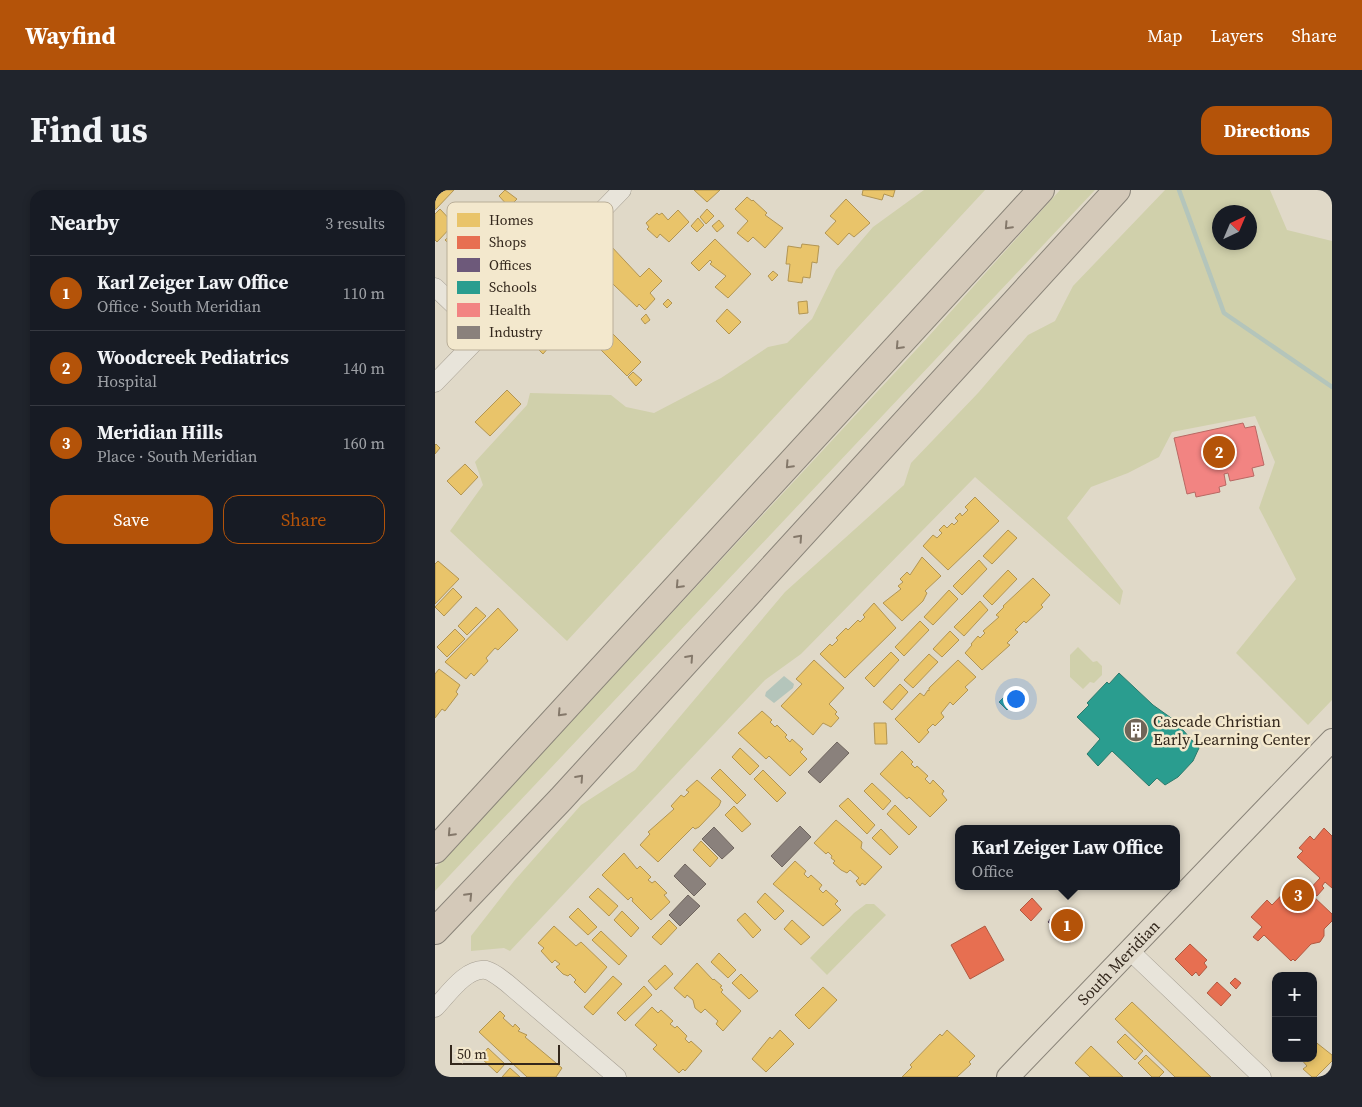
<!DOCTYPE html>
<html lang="en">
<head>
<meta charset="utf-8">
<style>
  body { margin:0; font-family:"Source Serif 4",serif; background:#20242c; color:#f1f3f6 }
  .controls { position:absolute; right:15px; bottom:15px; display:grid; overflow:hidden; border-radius:10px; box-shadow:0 2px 8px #0003 }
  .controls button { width:45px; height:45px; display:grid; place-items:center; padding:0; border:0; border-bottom:1px solid #363941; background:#171b24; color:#f1f3f6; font:25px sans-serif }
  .compass { position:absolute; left:777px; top:15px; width:45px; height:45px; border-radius:50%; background:#171b24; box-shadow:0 2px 8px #0003; rotate:44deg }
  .scale { position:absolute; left:15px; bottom:12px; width:110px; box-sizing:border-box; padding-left:5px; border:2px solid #33271c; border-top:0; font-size:14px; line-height:18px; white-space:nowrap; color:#33271c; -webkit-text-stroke:4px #f3e8cd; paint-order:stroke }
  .you { position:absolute; left:580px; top:508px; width:18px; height:18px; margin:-12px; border:4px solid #fff; border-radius:50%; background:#1a73e8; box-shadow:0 0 0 8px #1a73e833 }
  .badge { display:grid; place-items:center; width:32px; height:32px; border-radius:50%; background:#b45309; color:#fff; font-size:16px; font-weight:700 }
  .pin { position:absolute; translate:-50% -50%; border:2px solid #fff; box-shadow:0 1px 5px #0006 }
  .popup { position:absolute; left:520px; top:635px; width:225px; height:65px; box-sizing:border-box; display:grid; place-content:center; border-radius:10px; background:#171b24; filter:drop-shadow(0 1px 4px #0005); font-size:16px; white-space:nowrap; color:#9ea1a6 }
  .popup b { font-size:19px; color:#f1f3f6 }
  .popup::after { content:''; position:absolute; left:50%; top:100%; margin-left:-10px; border:10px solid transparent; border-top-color:#171b24 }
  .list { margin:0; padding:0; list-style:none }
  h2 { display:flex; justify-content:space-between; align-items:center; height:65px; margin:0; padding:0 20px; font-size:21px }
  h2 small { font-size:16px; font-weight:400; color:#9ea1a6 }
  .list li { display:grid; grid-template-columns:32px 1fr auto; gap:15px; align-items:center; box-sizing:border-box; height:75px; padding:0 20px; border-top:1px solid #363941 }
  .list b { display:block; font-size:19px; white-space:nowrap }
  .list p { margin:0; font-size:16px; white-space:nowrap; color:#9ea1a6 }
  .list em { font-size:16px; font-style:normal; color:#9ea1a6 }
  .actions { display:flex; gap:10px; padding:15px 20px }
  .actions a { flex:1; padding:11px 0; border:1px solid #b45309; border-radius:15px; text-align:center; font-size:18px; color:#b45309 }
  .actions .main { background:#b45309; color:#fff }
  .map { position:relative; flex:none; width:897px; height:887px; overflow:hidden; border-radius:15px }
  header { display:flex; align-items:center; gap:30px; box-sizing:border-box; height:70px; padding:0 25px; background:#b45309; color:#fff }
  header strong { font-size:24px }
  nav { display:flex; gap:28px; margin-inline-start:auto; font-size:18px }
  .intro { display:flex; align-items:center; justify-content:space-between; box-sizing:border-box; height:120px; padding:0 30px }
  h1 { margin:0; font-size:35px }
  .button { padding:12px 22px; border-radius:15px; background:#b45309; color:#fff; font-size:18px; font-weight:700 }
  main { display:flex; gap:30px; padding:0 30px }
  aside { flex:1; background:#171b24; border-radius:15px; box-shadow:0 2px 8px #0003 }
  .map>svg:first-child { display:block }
</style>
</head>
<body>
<header>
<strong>Wayfind</strong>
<nav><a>Map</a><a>Layers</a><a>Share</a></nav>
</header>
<div class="intro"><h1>Find us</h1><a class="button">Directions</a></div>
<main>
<aside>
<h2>Nearby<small>3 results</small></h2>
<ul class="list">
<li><span class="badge">1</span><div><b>Karl Zeiger Law Office</b><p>Office · South Meridian</p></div><em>110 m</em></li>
<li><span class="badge">2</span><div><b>Woodcreek Pediatrics</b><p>Hospital</p></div><em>140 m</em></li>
<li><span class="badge">3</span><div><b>Meridian Hills</b><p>Place · South Meridian</p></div><em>160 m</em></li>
</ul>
<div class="actions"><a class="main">Save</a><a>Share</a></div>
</aside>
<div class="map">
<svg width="897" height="887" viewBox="0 0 897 887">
  <rect width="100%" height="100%" fill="#e0d9c8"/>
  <path fill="#d0d0ab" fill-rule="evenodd" d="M489 0H550L132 451 15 341 48 295 40 272 92 215 95 203 176 205 191 217 219 223 286 188 333 157 352 153 377 129 401 80 438 37Z
    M625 0H660L0 701V678L493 147Z
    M730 0H835L852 40 897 51V510L873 535 801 463 861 389 824 318 840 272 820 226 737 242 724 267 693 283 656 297 632 328 688 401 685 415 540 287 366 464 330 490 75 761 69 758 36 761V746L79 691 146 615 200 580 350 402 469 295 476 273 543 203 593 145 620 131 638 96ZM814 22V52H784V22Z
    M643 457 658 472 662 471 667 476V485L659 493 655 492 648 499 635 487V465Z
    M431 714H439L451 725 392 785 375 768 419 723Z"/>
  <path fill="#b4c5bb" d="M349 486 359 494 358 498 339 513 330 506 331 502Z"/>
  <path fill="#e9c46a" stroke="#b29553" d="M0 0H19L0 20Z
    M70 0 82 9 74 17 64 6Z
    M259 0H285L272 12Z
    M428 0H460L458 7 449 4 447 10 427 5Z
    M312 7 317 11 318 10 332 23 330 25 348 38 330 58 318 47 313 52 302 43 313 31 300 19Z
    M411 9 435 33 419 47 414 43 403 55 390 43 401 31 395 26Z
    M5 19 19 34 2 52 0 50V24Z
    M272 19 279 26 271 34 265 27Z
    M243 20 254 32 234 52 225 44 222 48 212 39 214 37 211 33 222 23 224 25 227 23 233 30Z
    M77 24 89 36 74 52 62 39Z
    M263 28 269 35 262 42 256 36Z
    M284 30 289 36 282 42 277 36Z
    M29 31 45 48 26 66 10 50Z
    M280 49 316 84 293 108 280 97 291 86 275 74 277 72 275 70 264 81 256 73Z
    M367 54 384 56 382 73 377 72 375 88 368 87 367 93 353 91 355 74H351L353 56 366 58Z
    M175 55 205 87 214 78 227 91 215 103 220 109 210 120 204 114 202 117 157 74Z
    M338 81 343 85 337 91 333 86Z
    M135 91 149 105 143 110 150 117 154 113 160 119 156 122 162 129 160 131 169 139 171 137 206 172 192 186 158 152 166 145 156 135 150 141 118 108Z
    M233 109 237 113 232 118 228 114Z
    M372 111 373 123 364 124 363 112Z
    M292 119 306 132 294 144 281 131Z
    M108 124 124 141 111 153 114 157 108 164 92 148 99 141 96 138 99 133Z
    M211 124 215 130 210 134 206 129Z
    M144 144 153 153 147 158 139 150Z
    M198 182 207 190 201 196 193 187Z
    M72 200 86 214 55 246 40 232Z
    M1 254 5 258 0 264V255Z
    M30 274 43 287 26 305 12 291Z
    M540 307 564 331 513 380 488 356 498 345 502 348 507 343 504 340 509 335 512 338 517 333 519 335 523 331 520 328 525 323 527 326 533 320 530 317Z
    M573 340 582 348 557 374 548 366Z
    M487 367 506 386 490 401 492 403 488 411 467 431 448 413 466 399 463 396 468 392 465 389 472 382 475 385Z
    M544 370 552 379 527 405 518 396Z
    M3 371 24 389 0 414V374Z
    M573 380 582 389 557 415 548 406Z
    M598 388 615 405 606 415 608 417 591 433 589 431 580 440 583 442 572 453 575 455 547 480 530 463 537 455 536 454 543 446 545 448 550 443 548 441 564 427 561 425 569 417 568 416Z
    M18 398 27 407 9 426 0 417Z
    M514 400 523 409 498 435 489 427Z
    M545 411 553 420 529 446 519 437Z
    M439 413 461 438 410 488 385 464 395 454 397 456 403 450 401 448 411 438 413 440 423 430 425 432 430 427 428 425Z
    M41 417 51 426 32 445 23 436Z
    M63 418 83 440 63 460 60 458 51 468 53 471 39 486 36 483 31 489 10 472Z
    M485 431 494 440 469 466 460 457Z
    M20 439 30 449 12 467 2 457Z
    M515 441 524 450 507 467 498 459Z
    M456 462 464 470 439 497 430 488Z
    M494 464 503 472 478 498 469 490Z
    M379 470 409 498 394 514 402 522 400 524 404 528 396 537 388 533 378 545 346 516 367 494 361 489Z
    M523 470 541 487 530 497 533 500 518 515 515 512 506 523 509 527 500 536 498 534 492 540 494 542 484 553 460 529 485 503 489 506 493 500 494 501V498Z
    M4 479 25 495 21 502 23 504 10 521 7 519 0 528V484Z
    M465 494 473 502 457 520 448 512Z
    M327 521 337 530 335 532 340 537 342 535 352 545 350 547 355 552 357 549 368 559 365 562 372 569 355 586 334 566 331 569 303 543Z
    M439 533H451L452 554H440Z
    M305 558 324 576 315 585 297 567Z
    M467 561 478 572 476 574 480 578 482 576 493 586 490 589 495 594 498 590 509 601 507 604 512 610 495 627 474 607 472 609 445 584Z
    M285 579 311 605 302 614 276 588Z
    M328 580 351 603 342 612 319 589Z
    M262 590 286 611 284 616 264 637 260 639 258 637 223 672 205 655 215 644 213 642 239 619 236 616 246 605 249 607 254 602 251 600Z
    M437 593 456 611 448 620 429 601Z
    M413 608 440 635 432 644 404 616Z
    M460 615 482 637 474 645 452 624Z
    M299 616 316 634 307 642 290 625Z
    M401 630 427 652 426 658 447 677 430 695 427 693 425 696 421 691 424 688 415 680 412 683 406 680 398 673 400 671 396 668 397 666 393 662 391 664 379 653Z
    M446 639 463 657 455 665 437 648Z
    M266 651 283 668 275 677 258 660Z
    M189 663 202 679 205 676 216 687 213 690 217 693 220 691 232 703 229 705 235 712 216 730 197 711 198 709 196 707 193 710 167 685Z
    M360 671 371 681 369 684 373 688 376 685 387 695 384 699 388 703 391 700 403 711 400 714 406 720 388 736 338 694Z
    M163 698 183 716 174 726 154 707Z
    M330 703 349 721 340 730 322 712Z
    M143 718 162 737 153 745 134 727Z
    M187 721 204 738 196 747 179 730Z
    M310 723 326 740 318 748 302 730Z
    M234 730 242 738 226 755 217 747Z
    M357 730 375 747 366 755 349 739Z
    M119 736 141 756 146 752 172 777 150 803 139 792 141 790 135 784 133 786 128 784 121 777 125 774 120 770 117 773 106 761 109 758 103 753Z
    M166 741 192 766 184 775 157 750Z
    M284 763 301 780 293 788 276 772Z
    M262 773 278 790 279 789 287 796 285 797 288 800 286 802 306 821 288 841 281 834 283 831 270 819 266 823 260 818 258 810 252 805 250 808 239 798Z
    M230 775 238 784 221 800 213 791Z
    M306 784 323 801 314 809 297 793Z
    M178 786 187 794 158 825 149 817Z
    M209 796 217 805 190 831 182 823Z
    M388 797 402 810 374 839 360 825Z
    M697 812 776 887H740L680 829Z
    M217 817 223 823 226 820 238 831 235 834 240 838 242 836 252 846 250 849 254 853 256 851 267 861 250 881 248 879 244 883 218 859 222 855 200 835Z
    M65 821 70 826 68 828 78 837 80 834 85 839 83 841 92 845 90 847 127 878 121 887H92L44 842Z
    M345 840 359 854 331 882 317 869 335 847 337 849Z
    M512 840 540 866 534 872 536 874 522 887H467L477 877 475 875 505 844 507 846Z
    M690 844 708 861 700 870 682 852Z
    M878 850 897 865V871L881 887H877L868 879 872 876 865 868H878Z
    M656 856 688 887H655L640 873Z
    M53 858 70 874 62 883 45 867Z
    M711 865 729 882 724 887H717L703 873Z
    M75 878 85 887H67Z"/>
  <path fill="#e76f51" stroke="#b15941" d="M889 638 897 646V698L890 692 887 696 889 698 882 706 879 704 878 706 897 724V731L889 739V746L885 752 876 754 860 771 858 769 856 771 829 745 823 751 818 747 827 737 816 727 832 710 837 715 861 690 873 701 885 688 862 667 868 661 864 658 875 646 879 650Z
    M597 708 607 719 596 731 585 720Z
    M550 736 569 770 535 789 516 755Z
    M755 754 772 770 769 773 772 777 764 786 761 782 757 786 740 769Z
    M800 788 806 793 801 799 795 793Z
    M782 792 796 805 786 816 772 803Z"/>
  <path fill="#6d597a" stroke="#5c4a5e" d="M628 721 649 738 635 753 613 732 617 727 620 730Z"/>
  <path fill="#2a9d8f" stroke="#2d7a6c" d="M684 483 718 515 739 530 764 558 758 571 743 587 730 595 722 588 714 596 677 561 663 576 652 564 665 549 642 527 654 515 652 513 672 492 674 494Z
    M569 507 578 512 572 520 564 512Z"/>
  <path fill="#f28482" stroke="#b96863" d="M808 233 810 238 820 236 829 275 817 278 819 286 795 291 793 283 789 284 791 295 784 297 785 302 761 307 760 302 752 304 739 248Z"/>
  <path fill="#8a817c" stroke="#70665f" d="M402 552 414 563 385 593 373 582Z
    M365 636 376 647 347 677 336 666Z
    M279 637 299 658 287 669 267 649Z
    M250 674 271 694 259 706 239 686Z
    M253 705 265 716 245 736 234 725Z"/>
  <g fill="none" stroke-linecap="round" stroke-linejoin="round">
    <path stroke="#b4c5bb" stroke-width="4.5" d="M744 0 789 123 897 197"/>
    <g stroke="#a59e92" stroke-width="19">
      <path id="minor" d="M0 97 48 143
        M0 193 187 0
        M695 761 827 887
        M0 818C12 806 31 777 51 780 59 782 65 788 72 793L182 887"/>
    </g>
    <g stroke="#8a8479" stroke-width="24">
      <g id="major">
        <path id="s1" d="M573 887 897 550"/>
      </g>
    </g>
    <g stroke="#8a8479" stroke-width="28">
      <path id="highway" d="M0 660 606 0
        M0 741 126 609 682 0"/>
    </g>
    <use href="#minor" stroke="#e8e4da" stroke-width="18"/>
    <use href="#major" stroke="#e1dacb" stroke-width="22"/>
    <use href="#highway" stroke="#d4c9b9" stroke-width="26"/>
  </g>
  <defs><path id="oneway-chevron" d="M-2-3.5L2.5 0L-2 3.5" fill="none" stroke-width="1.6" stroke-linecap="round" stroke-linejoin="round" transform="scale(1.25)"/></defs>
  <g stroke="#84786a">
    <use href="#oneway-chevron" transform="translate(573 36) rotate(133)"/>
    <use href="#oneway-chevron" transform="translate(464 156) rotate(133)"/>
    <use href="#oneway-chevron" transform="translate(354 275) rotate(133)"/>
    <use href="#oneway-chevron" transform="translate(364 348) rotate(-48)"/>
    <use href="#oneway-chevron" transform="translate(244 395) rotate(133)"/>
    <use href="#oneway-chevron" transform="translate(255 468) rotate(-48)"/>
    <use href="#oneway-chevron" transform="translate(126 523) rotate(133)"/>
    <use href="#oneway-chevron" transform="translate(145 588) rotate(-48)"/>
    <use href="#oneway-chevron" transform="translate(16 643) rotate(133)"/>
    <use href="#oneway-chevron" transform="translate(34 706) rotate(-46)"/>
  </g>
  <defs>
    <g id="building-disc" transform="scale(1.25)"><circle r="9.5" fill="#706558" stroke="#f3e8cd"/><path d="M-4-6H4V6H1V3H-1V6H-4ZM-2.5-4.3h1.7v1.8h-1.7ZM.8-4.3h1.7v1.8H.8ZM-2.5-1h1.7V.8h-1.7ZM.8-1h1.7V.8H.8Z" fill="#fff"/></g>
  </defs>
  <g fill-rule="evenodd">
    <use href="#building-disc" x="701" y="540"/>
  </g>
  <g text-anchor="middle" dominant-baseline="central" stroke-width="5" stroke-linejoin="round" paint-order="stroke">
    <g font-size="16" fill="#33271c" stroke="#f3e8cd" text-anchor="start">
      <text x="718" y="531">Cascade Christian<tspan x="718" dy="18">Early Learning Center</tspan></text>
    </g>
    <g font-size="16" fill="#33271c" stroke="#f3e8cd">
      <text stroke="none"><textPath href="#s1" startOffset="159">South Meridian</textPath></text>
    </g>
  </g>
  <rect x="12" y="12" width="166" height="148" rx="8" fill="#f3e8cd" stroke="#b9ae98" stroke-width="1"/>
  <rect x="22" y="23" width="23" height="14" fill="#e9c46a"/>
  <rect x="22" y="46" width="23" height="13" fill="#e76f51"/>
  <rect x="22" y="68" width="23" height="14" fill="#6d597a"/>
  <rect x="22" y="91" width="23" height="13" fill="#2a9d8f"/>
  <rect x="22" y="113" width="23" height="14" fill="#f28482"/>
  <rect x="22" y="136" width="23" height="13" fill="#8a817c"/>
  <g font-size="14" fill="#33271c">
    <text x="54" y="35">Homes</text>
    <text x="54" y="57">Shops</text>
    <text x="54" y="80">Offices</text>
    <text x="54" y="102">Schools</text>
    <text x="54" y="125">Health</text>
    <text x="54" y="147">Industry</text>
  </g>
</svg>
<div class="controls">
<button>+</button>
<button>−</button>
</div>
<svg class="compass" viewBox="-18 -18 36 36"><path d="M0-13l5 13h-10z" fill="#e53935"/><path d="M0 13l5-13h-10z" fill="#9ea1a6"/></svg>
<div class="scale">50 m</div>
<div class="you"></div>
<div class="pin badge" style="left:632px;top:735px">1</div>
<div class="popup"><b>Karl Zeiger Law Office</b>Office</div>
<div class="pin badge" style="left:784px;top:262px">2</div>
<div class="pin badge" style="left:863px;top:705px">3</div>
</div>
</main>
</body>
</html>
